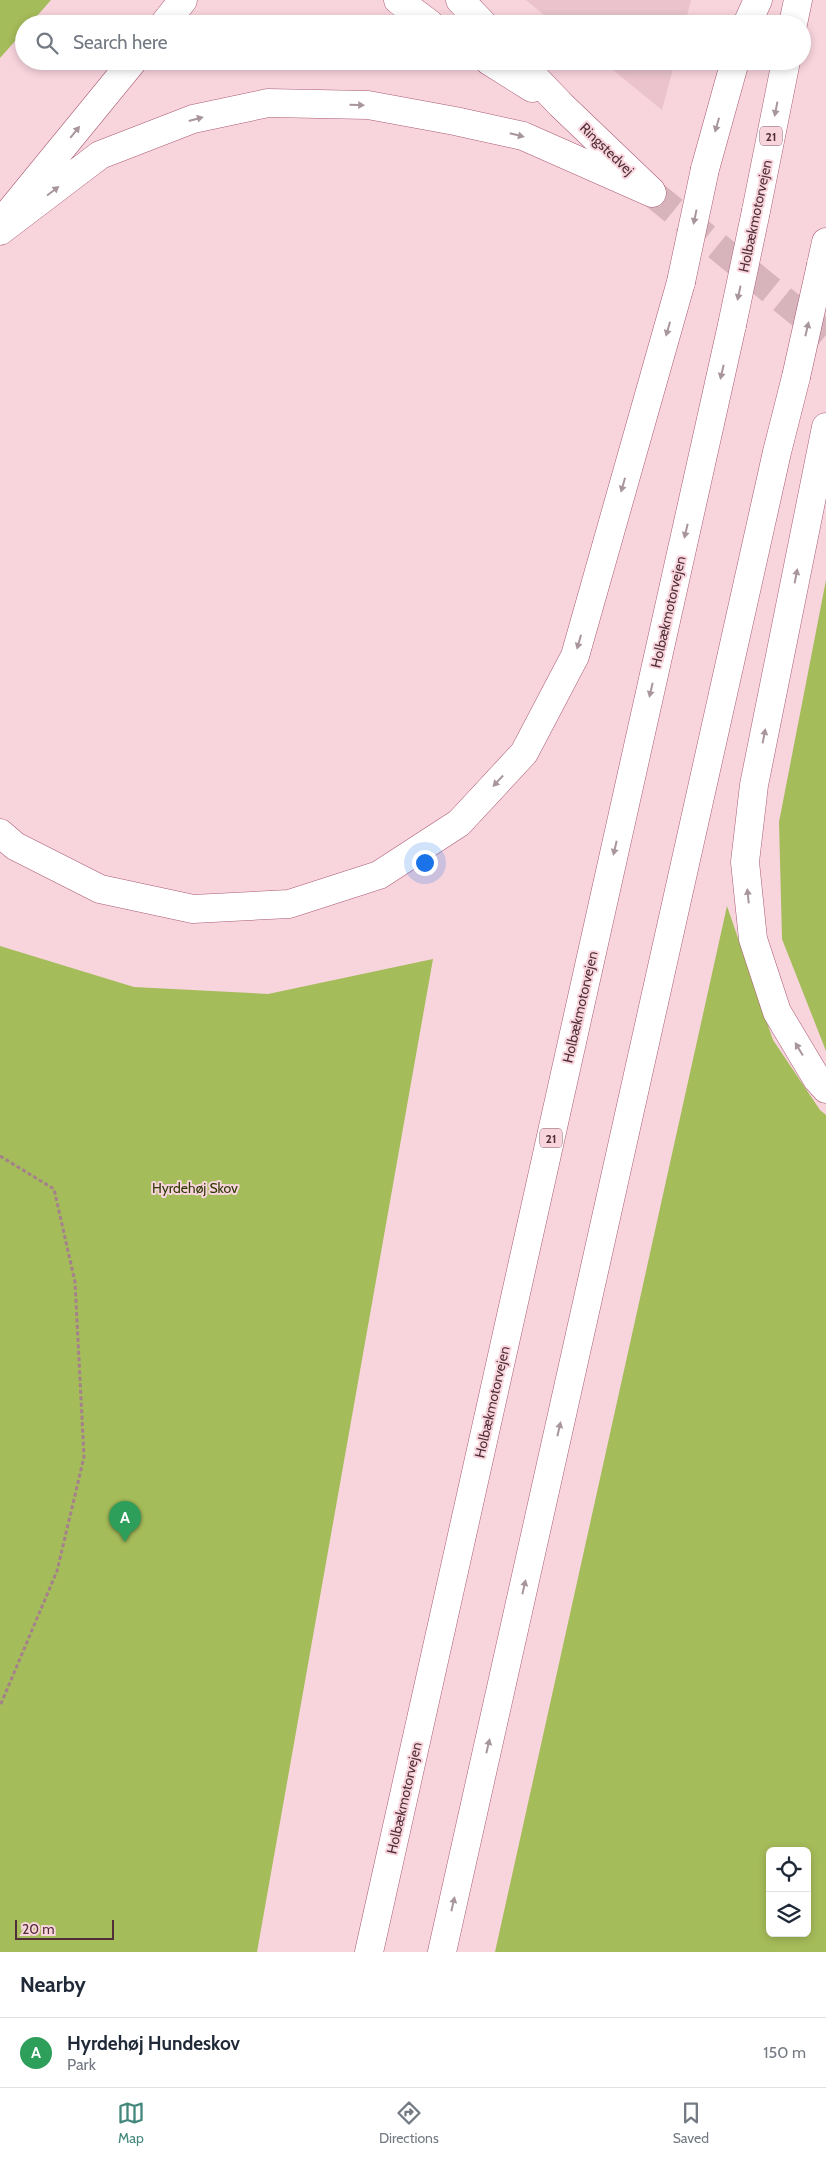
<!DOCTYPE html>
<html lang="en">
<head>
<meta charset="utf-8">
<style>
  body { margin:0; font-family:Cabin,sans-serif; background:#f6f6f7; color:#1f2937 }
  .controls { position:absolute; right:15px; bottom:15px; display:grid; overflow:hidden; border-radius:8px; box-shadow:0 2px 8px #0003 }
  .controls button { width:45px; height:45px; display:grid; place-items:center; padding:0; border:0; border-bottom:1px solid #e0e1e3; background:#fff; color:#1f2937; font:25px sans-serif }
  .scale { position:absolute; left:15px; bottom:12px; width:99px; box-sizing:border-box; padding-left:5px; border:2px solid #512e38; border-top:0; font-size:14px; line-height:18px; white-space:nowrap; color:#512e38; -webkit-text-stroke:4px #f8d4dd; paint-order:stroke }
  .you { position:absolute; left:424px; top:862px; width:18px; height:18px; margin:-12px; border:4px solid #fff; border-radius:50%; background:#1a73e8; box-shadow:0 0 0 8px #1a73e833 }
  .badge { display:grid; place-items:center; width:32px; height:32px; border-radius:50%; background:#44887c; color:#fff; font-size:16px; font-weight:700 }
  .pin { position:absolute; translate:-50% -41px; filter:drop-shadow(0 1px 2px #0008) }
  .pin::after { content:''; position:absolute; top:26px; width:18px; height:15px; background:inherit; clip-path:polygon(0 0,100% 0,50% 100%) }
  .list { margin:0; padding:0; list-style:none }
  h2 { display:flex; justify-content:space-between; align-items:center; height:65px; margin:0; padding:0 20px; font-size:21px }
  h2 small { font-size:16px; font-weight:400; color:#747a83 }
  .list li { display:grid; grid-template-columns:32px 1fr auto; gap:15px; align-items:center; box-sizing:border-box; height:70px; padding:0 20px; border-top:1px solid #e0e1e3 }
  .list b { display:block; font-size:19px; white-space:nowrap }
  .list p { margin:0; font-size:16px; white-space:nowrap; color:#747a83 }
  .list em { font-size:16px; font-style:normal; color:#747a83 }
  .icon { flex:none; width:28px; height:28px; fill:none; stroke:currentColor; stroke-width:2; stroke-linecap:round; stroke-linejoin:round }
  .map { position:relative; flex:none; width:826px; height:1952px; overflow:hidden }
  .search { position:absolute; background:#fff; box-shadow:0 2px 8px #0003; left:15px; right:15px; top:15px; height:55px; display:flex; align-items:center; gap:12px; box-sizing:border-box; padding:0 18px; border-radius:28px; color:#747a83; font-size:19px }
  .sheet { height:135px; background:#fff }
  nav { display:flex; justify-content:space-around; align-items:center; box-sizing:border-box; height:70px; border-top:1px solid #e0e1e3; background:#fff; font-size:14px; color:#747a83 }
  nav a { display:grid; justify-items:center; gap:2px }
  nav .on { color:#44887c }
  .map>svg:first-child { display:block }
</style>
</head>
<body>
<div class="map">
<svg width="826" height="1952" viewBox="0 0 826 1952">
  <rect width="100%" height="100%" fill="#f8d4dd"/>
  <path fill="#eac3cd" d="M526 0H691L685 24H555Z
    M602 61H675L662 110Z"/>
  <path fill="#a5bc5a" fill-rule="evenodd" d="M0 0H51L30 24H24V31L0 58Z
    M826 580V1051L782 939 779 822Z
    M727 906 773 1040 820 1110 826 1115V1952H495ZM770 1851H807V1933H770Z
    M0 946 134 987 268 994 433 959 257 1952H0Z"/>
  <g fill="none" stroke-linecap="round" stroke-linejoin="round">
    <path stroke="#d7b3bc" stroke-width="28" stroke-dasharray="28 14" stroke-linecap="butt" d="M652 193 826 335"/>
    <g stroke="#aa5b74" stroke-width="29">
      <path id="tertiary" d="M398 0 430 24
        M460 0 483 24
        M489 61 532 88
        M519 61 561 105 651 191"/>
    </g>
    <g stroke="#aa5b74" stroke-width="29">
      <path id="motorway" d="M164 24 183 0
        M747 24 758 0
        M793 24 798 0
        M705 169 735 61
        M12 209 133 61
        M756 211 786 61
        M0 231 100 155 193 119 268 103 368 105 455 121 523 136 652 193
        M821 265 826 242
        M826 427 754 785 745 862 753 939 777 1012 817 1079 826 1089
        M0 833 15 846 100 889 193 909 289 904 379 875 459 823 524 753 575 656 681 282
        M369 1952 732 325
        M442 1952 777 452 796 377"/>
    </g>
    <path stroke="#a5828b" stroke-width="3" stroke-dasharray="4 2.5" stroke-linecap="butt" d="M0 1156 54 1189 75 1282 84 1457 57 1571 0 1706"/>
    <use href="#tertiary" stroke="#fff" stroke-width="28"/>
    <use href="#motorway" stroke="#fff" stroke-width="28"/>
    <g stroke="#aa5b74" stroke-width="29" stroke-linecap="butt">
      <path id="motorway-bridge" d="M681 282 705 169
        M732 325 756 211
        M796 377 821 265"/>
    </g>
    <use href="#motorway-bridge" stroke="#fff" stroke-width="28"/>
  </g>
  <defs><path id="oneway-solid" d="M-6-.8H1V-3.2L6.5 0L1 3.2V.8H-6Z" transform="scale(1.25)"/></defs>
  <g fill="#a8969c">
    <use href="#oneway-solid" transform="translate(357 105) rotate(1)"/>
    <use href="#oneway-solid" transform="translate(776 109) rotate(101)"/>
    <use href="#oneway-solid" transform="translate(196 119) rotate(-15)"/>
    <use href="#oneway-solid" transform="translate(717 125) rotate(106)"/>
    <use href="#oneway-solid" transform="translate(75 132) rotate(-51)"/>
    <use href="#oneway-solid" transform="translate(517 135) rotate(14)"/>
    <use href="#oneway-solid" transform="translate(53 191) rotate(-37)"/>
    <use href="#oneway-solid" transform="translate(695 217) rotate(102)"/>
    <use href="#oneway-solid" transform="translate(739 293) rotate(102)"/>
    <use href="#oneway-solid" transform="translate(668 329) rotate(106)"/>
    <use href="#oneway-solid" transform="translate(807 329) rotate(-77)"/>
    <use href="#oneway-solid" transform="translate(722 372) rotate(103)"/>
    <use href="#oneway-solid" transform="translate(623 485) rotate(106)"/>
    <use href="#oneway-solid" transform="translate(686 531) rotate(103)"/>
    <use href="#oneway-solid" transform="translate(796 576) rotate(-79)"/>
    <use href="#oneway-solid" transform="translate(579 642) rotate(106)"/>
    <use href="#oneway-solid" transform="translate(651 690) rotate(103)"/>
    <use href="#oneway-solid" transform="translate(764 736) rotate(-79)"/>
    <use href="#oneway-solid" transform="translate(498 781) rotate(133)"/>
    <use href="#oneway-solid" transform="translate(615 848) rotate(103)"/>
    <use href="#oneway-solid" transform="translate(748 896) rotate(-96)"/>
    <use href="#oneway-solid" transform="translate(799 1049) rotate(-121)"/>
    <use href="#oneway-solid" transform="translate(559 1429) rotate(-77)"/>
    <use href="#oneway-solid" transform="translate(524 1587) rotate(-77)"/>
    <use href="#oneway-solid" transform="translate(488 1746) rotate(-77)"/>
    <use href="#oneway-solid" transform="translate(453 1904) rotate(-77)"/>
  </g>
  <g text-anchor="middle" dominant-baseline="central" stroke-width="4" stroke-linejoin="round" paint-order="stroke">
    <g fill="#f8d4dd" stroke="#83606a" stroke-width="1">
      <rect x="760" y="126.5" width="22" height="19" rx="4"/>
      <rect x="540" y="1128.5" width="22" height="19" rx="4"/>
    </g>
    <g font-size="12" font-weight="bold" fill="#512e38">
      <text x="771" y="136">21</text>
      <text x="551" y="1138">21</text>
    </g>
    <g font-size="14" fill="#512e38" stroke="#f8d4dd">
      <text transform="translate(607 149) rotate(44)">Ringstedvej</text>
      <text transform="translate(755 216) rotate(-78)">Holbækmotorvejen</text>
      <text transform="translate(668 612) rotate(-77)">Holbækmotorvejen</text>
      <text transform="translate(580 1007) rotate(-77)">Holbækmotorvejen</text>
      <text transform="translate(492 1402) rotate(-77)">Holbækmotorvejen</text>
      <text transform="translate(404 1798) rotate(-77)">Holbækmotorvejen</text>
    </g>
    <g font-size="14" fill="#2e3803" stroke="#f8d4dd">
      <text x="195" y="1188">Hyrdehøj Skov</text>
    </g>
  </g>
</svg>
<div class="controls">
<button><svg class="icon" aria-label="locate" viewBox="0 0 24 24"><circle cx="12" cy="12" r="6"/><path d="M12 2v4M12 18v4M2 12h4M18 12h4"/></svg></button>
<button><svg class="icon" aria-label="layers" viewBox="0 0 24 24"><path d="M12 4l9 5-9 5-9-5zM3 14l9 5 9-5"/></svg></button>
</div>
<div class="scale">20 m</div>
<div class="you"></div>
<div class="pin badge" style="left:125px;top:1542px;background:#2e9e5b">A</div>
<div class="search"><svg class="icon" aria-label="search" viewBox="0 0 24 24"><circle cx="10" cy="10" r="6"/><path d="M15 15l6 6"/></svg>Search here</div>
</div>
<section class="sheet">
<h2>Nearby<small></small></h2>
<ul class="list">
<li><span class="badge" style="background:#2e9e5b">A</span><div><b>Hyrdehøj Hundeskov</b><p>Park</p></div><em>150 m</em></li>
</ul>
</section>
<nav>
<a class="on"><svg class="icon" aria-label="map" viewBox="0 0 24 24"><path d="M3 6l6-2 6 2 6-2v14l-6 2-6-2-6 2zM9 4v14M15 6v14"/></svg>Map</a>
<a><svg class="icon" aria-label="directions" viewBox="0 0 24 24"><path d="M12 3l9 9-9 9-9-9zM9 14v-3h6M13 9l2 2-2 2"/></svg>Directions</a>
<a><svg class="icon" aria-label="saved" viewBox="0 0 24 24"><path d="M7 4h10v16l-5-4-5 4z"/></svg>Saved</a>
</nav>
</body>
</html>
